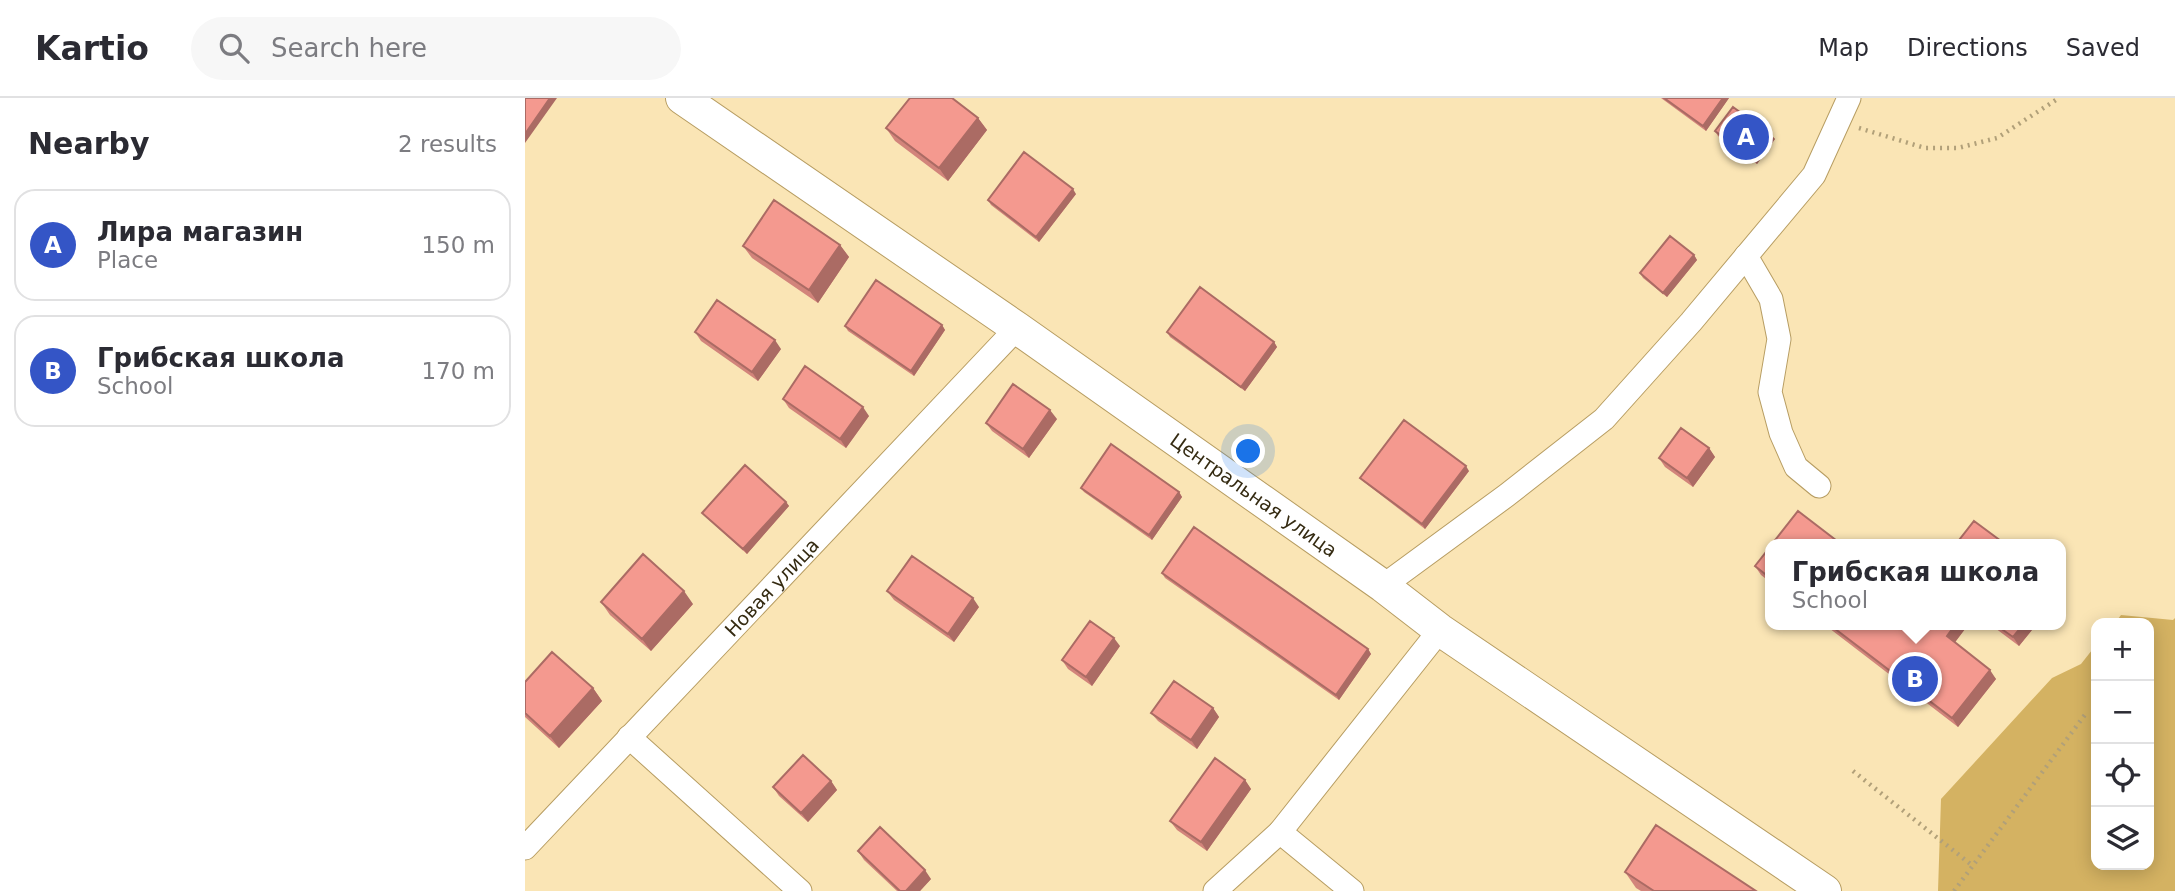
<!DOCTYPE html>
<html lang="en">
<head>
<meta charset="utf-8">
<style>
  body { margin:0; font-family:"DejaVu Sans",sans-serif; background:#f7f7f7; color:#2b2b33 }
  .controls { position:absolute; right:21px; bottom:21px; display:grid; overflow:hidden; border-radius:14px; box-shadow:0 4px 18px #0003 }
  .controls button { width:63px; height:63px; display:grid; place-items:center; padding:0; border:0; border-bottom:2px solid #e1e1e2; background:#fff; color:#2b2b33; font:35px sans-serif }
  .you { position:absolute; left:724px; top:354px; width:24px; height:24px; margin:-18px; border:5px solid #fff; border-radius:50%; background:#1a73e8; box-shadow:0 0 0 10px #1a73e833 }
  .badge { display:grid; place-items:center; width:46px; height:46px; border-radius:50%; background:#3455c6; color:#fff; font-size:23px; font-weight:700 }
  .pin { position:absolute; translate:-50% -50%; border:4px solid #fff; box-shadow:0 2px 7px #0006 }
  .popup { position:absolute; left:1240px; top:441px; width:301px; height:91px; box-sizing:border-box; display:grid; place-content:center; border-radius:14px; background:#fff; filter:drop-shadow(0 2px 5px #0005); font-size:23px; white-space:nowrap; color:#7c7c81 }
  .popup b { font-size:26px; color:#2b2b33 }
  .popup::after { content:''; position:absolute; left:50%; top:100%; margin-left:-14px; border:14px solid transparent; border-top-color:#fff }
  .list { margin:0; padding:0; list-style:none }
  h2 { display:flex; justify-content:space-between; align-items:center; height:91px; margin:0; padding:0 28px; font-size:30px }
  h2 small { font-size:23px; font-weight:400; color:#7c7c81 }
  .list li { display:grid; grid-template-columns:46px 1fr auto; gap:21px; align-items:center; box-sizing:border-box; height:112px; margin:0 14px 14px; padding:0 14px; border:2px solid #e1e1e2; border-radius:21px }
  .list b { display:block; font-size:26px; white-space:nowrap }
  .list p { margin:0; font-size:23px; white-space:nowrap; color:#7c7c81 }
  .list em { font-size:23px; font-style:normal; color:#7c7c81 }
  .icon { flex:none; width:38px; height:38px; fill:none; stroke:currentColor; stroke-width:2; stroke-linecap:round; stroke-linejoin:round }
  .map { position:relative; flex:none; width:1650px; height:793px; overflow:hidden }
  header { display:flex; align-items:center; gap:42px; box-sizing:border-box; height:98px; padding:0 35px; background:#fff; border-bottom:2px solid #e1e1e2 }
  header strong { font-size:33px }
  nav { display:flex; gap:38px; margin-inline-start:auto; font-size:24px }
  .search { width:490px; height:63px; background:#f7f7f7; display:flex; align-items:center; gap:18px; box-sizing:border-box; padding:0 24px; border-radius:38px; color:#7c7c81; font-size:26px }
  main { display:flex }
  aside { flex:1; background:#fff }
  .map>svg:first-child { display:block }
</style>
</head>
<body>
<header>
<strong>Kartio</strong>
<div class="search"><svg class="icon" aria-label="search" viewBox="0 0 24 24"><circle cx="10" cy="10" r="6"/><path d="M15 15l6 6"/></svg>Search here</div>
<nav><a>Map</a><a>Directions</a><a>Saved</a></nav>
</header>
<main>
<aside>
<h2>Nearby<small>2 results</small></h2>
<ul class="list">
<li><span class="badge">A</span><div><b>Лира магазин</b><p>Place</p></div><em>150 m</em></li>
<li><span class="badge">B</span><div><b>Грибская школа</b><p>School</p></div><em>170 m</em></li>
</ul>
</aside>
<div class="map">
<svg width="1650" height="793" viewBox="0 0 1650 793">
  <rect width="100%" height="100%" fill="#fae5b5"/>
  <path fill="#d4b262" d="M1596 517 1648 522 1650 520V793H1413L1416 701 1527 580 1556 566 1571 547V767H1624V525H1590Z"/>
  <g fill="none" stroke-linecap="round" stroke-linejoin="round">
    <g stroke="#b79d62" stroke-width="25">
      <g id="street">
        <path d="M1221 158 1246 201 1254 241 1245 294 1256 335 1271 369 1294 388"/>
        <path d="M858 488 982 397 1079 321 1166 224 1289 77 1324 0"/>
        <path d="M104 639 275 793"/>
        <path d="M755 734 827 793"/>
        <path id="s1" d="M0 750 492 230"/>
        <path d="M690 793 755 734 915 532"/>
      </g>
    </g>
    <g stroke="#b79d62" stroke-width="34">
      <g id="secondary">
        <path id="s2" d="M157 0 492 230 858 488 915 532 1300 793"/>
      </g>
    </g>
    <path stroke="#b1a079" stroke-width="4.5" stroke-dasharray="2 5" stroke-linecap="butt" d="M1334 30 1400 50H1433L1472 40 1534 0
      M1328 673 1448 768
      M1429 793 1562 614"/>
    <use href="#street" stroke="#fff" stroke-width="23"/>
    <use href="#secondary" stroke="#fff" stroke-width="32"/>
  </g>
  <path fill="#d2847b" d="M1136 0H1204L1181 33Z
    M453 20 462 32 423 83 370 43 361 30Z
    M1190 33 1246 37 1250 41 1232 66 1193 38Z
    M551 96 514 144 466 107 463 102Z
    M315 147 324 159 293 205 227 160 218 148Z
    M1169 157 1172 162 1142 199 1118 180 1115 175Z
    M417 227 420 232 389 278 323 233 320 228Z
    M170 234 256 251 233 283 176 243Z
    M642 234 749 244 752 249 720 293 645 239Z
    M258 301 344 318 321 350 264 310Z
    M532 321 504 360 467 333 461 325Z
    M1184 350 1190 359 1168 389 1140 369 1134 360Z
    M944 373 900 431 839 384 835 380Z
    M556 390 654 394 657 399 627 442 559 394Z
    M261 404 264 408 222 456 181 419 177 415Z
    M1245 449V484L1236 477 1230 468Z
    M637 475 843 551 846 556 814 602 640 480Z
    M362 493 454 509 429 544 369 502Z
    M76 504 168 506 126 553 85 517Z
    M1300 527H1443L1430 544 1471 581 1433 629Z
    M1466 527H1511L1494 548Z
    M595 548 567 588 543 571 537 562Z
    M0 584 68 590 77 603 34 650 0 619Z
    M688 610 694 619 672 651 633 623 626 615Z
    M720 682 726 691 682 753 652 732 645 723Z
    M306 683 312 692 283 724 254 698 248 689Z
    M333 753 406 781 395 793H372L339 762Z
    M1100 774 1231 793H1116L1111 790Z"/>
  <path fill="#ab6b64" d="M25 0H32L0 45V36Z
    M1198 0H1204L1181 33 1178 28Z
    M453 20 462 32 423 83 414 70Z
    M1246 37 1250 41 1232 66 1228 61Z
    M548 91 551 96 514 144 511 139Z
    M315 147 324 159 293 205 284 192Z
    M1169 157 1172 162 1142 199 1138 195Z
    M417 227 420 232 389 278 386 273Z
    M250 242 256 251 233 283 227 274Z
    M749 244 752 249 720 293 716 289Z
    M338 309 344 318 321 350 315 341Z
    M525 312 532 321 504 360 498 351Z
    M1184 350 1190 359 1168 389 1162 380Z
    M941 368 944 373 900 431 897 426Z
    M654 394 657 399 627 442 624 437Z
    M261 404 264 408 222 456 218 451Z
    M159 493 168 506 126 553 117 541Z
    M448 500 454 509 429 544 423 536Z
    M1430 527H1443L1428 547 1422 538Z
    M1498 527H1511L1494 548 1488 539Z
    M589 540 595 548 567 588 561 579Z
    M843 551 846 556 814 602 811 597Z
    M1465 572 1471 581 1433 629 1427 620Z
    M68 590 77 603 34 650 25 638Z
    M688 610 694 619 672 651 666 642Z
    M720 682 726 691 682 753 676 744Z
    M306 683 312 692 283 724 276 715Z
    M400 772 406 781 395 793H381Z"/>
  <path fill="#f4998f" stroke="#ab6b64" stroke-width="2" d="M0 0H25L0 36Z
    M385 0H427L453 20 414 70 361 30Z
    M1139 0H1198L1178 28Z
    M1208 9 1246 37 1228 61 1190 33Z
    M499 54 548 91 511 139 463 102Z
    M249 102 315 147 284 192 218 148Z
    M1145 138 1169 157 1138 195 1115 175Z
    M351 182 417 227 386 273 320 228Z
    M675 189 749 244 716 289 642 234Z
    M192 202 250 242 227 274 170 234Z
    M280 268 338 309 315 341 258 301Z
    M488 286 525 312 498 351 461 325Z
    M879 322 941 368 897 426 835 380Z
    M1156 330 1184 350 1162 380 1134 360Z
    M586 346 654 394 624 437 556 390Z
    M220 367 261 404 218 451 177 415Z
    M1273 413 1316 446H1247Z
    M1449 423 1480 446H1431Z
    M669 429 843 551 811 597 637 475Z
    M1245 449V480L1230 468Z
    M118 456 159 493 117 541 76 504Z
    M387 458 448 500 423 536 362 493Z
    M565 523 589 540 561 579 537 562Z
    M1305 527H1430L1422 538 1465 572 1427 620Z
    M1471 527H1498L1488 539Z
    M27 554 68 590 25 638 0 615V584Z
    M649 583 688 610 666 642 626 615Z
    M278 657 306 683 276 715 248 689Z
    M690 660 720 682 676 744 645 723Z
    M1131 727 1231 793H1129L1100 774Z
    M355 729 400 772 381 793H375L333 753Z"/>
  <g text-anchor="middle" dominant-baseline="central" stroke-width="6" stroke-linejoin="round" paint-order="stroke">
    <g font-size="19" fill="#352b12" stroke="#fae5b5">
      <text stroke="none"><textPath href="#s2" startOffset="696">Центральная улица</textPath></text>
      <text stroke="none"><textPath href="#s1" startOffset="359">Новая улица</textPath></text>
    </g>
  </g>
</svg>
<div class="controls">
<button>+</button>
<button>−</button>
<button><svg class="icon" aria-label="locate" viewBox="0 0 24 24"><circle cx="12" cy="12" r="6"/><path d="M12 2v4M12 18v4M2 12h4M18 12h4"/></svg></button>
<button><svg class="icon" aria-label="layers" viewBox="0 0 24 24"><path d="M12 4l9 5-9 5-9-5zM3 14l9 5 9-5"/></svg></button>
</div>
<div class="you"></div>
<div class="pin badge" style="left:1221px;top:39px">A</div>
<div class="pin badge" style="left:1390px;top:581px">B</div>
<div class="popup"><b>Грибская школа</b>School</div>
</div>
</main>
</body>
</html>
